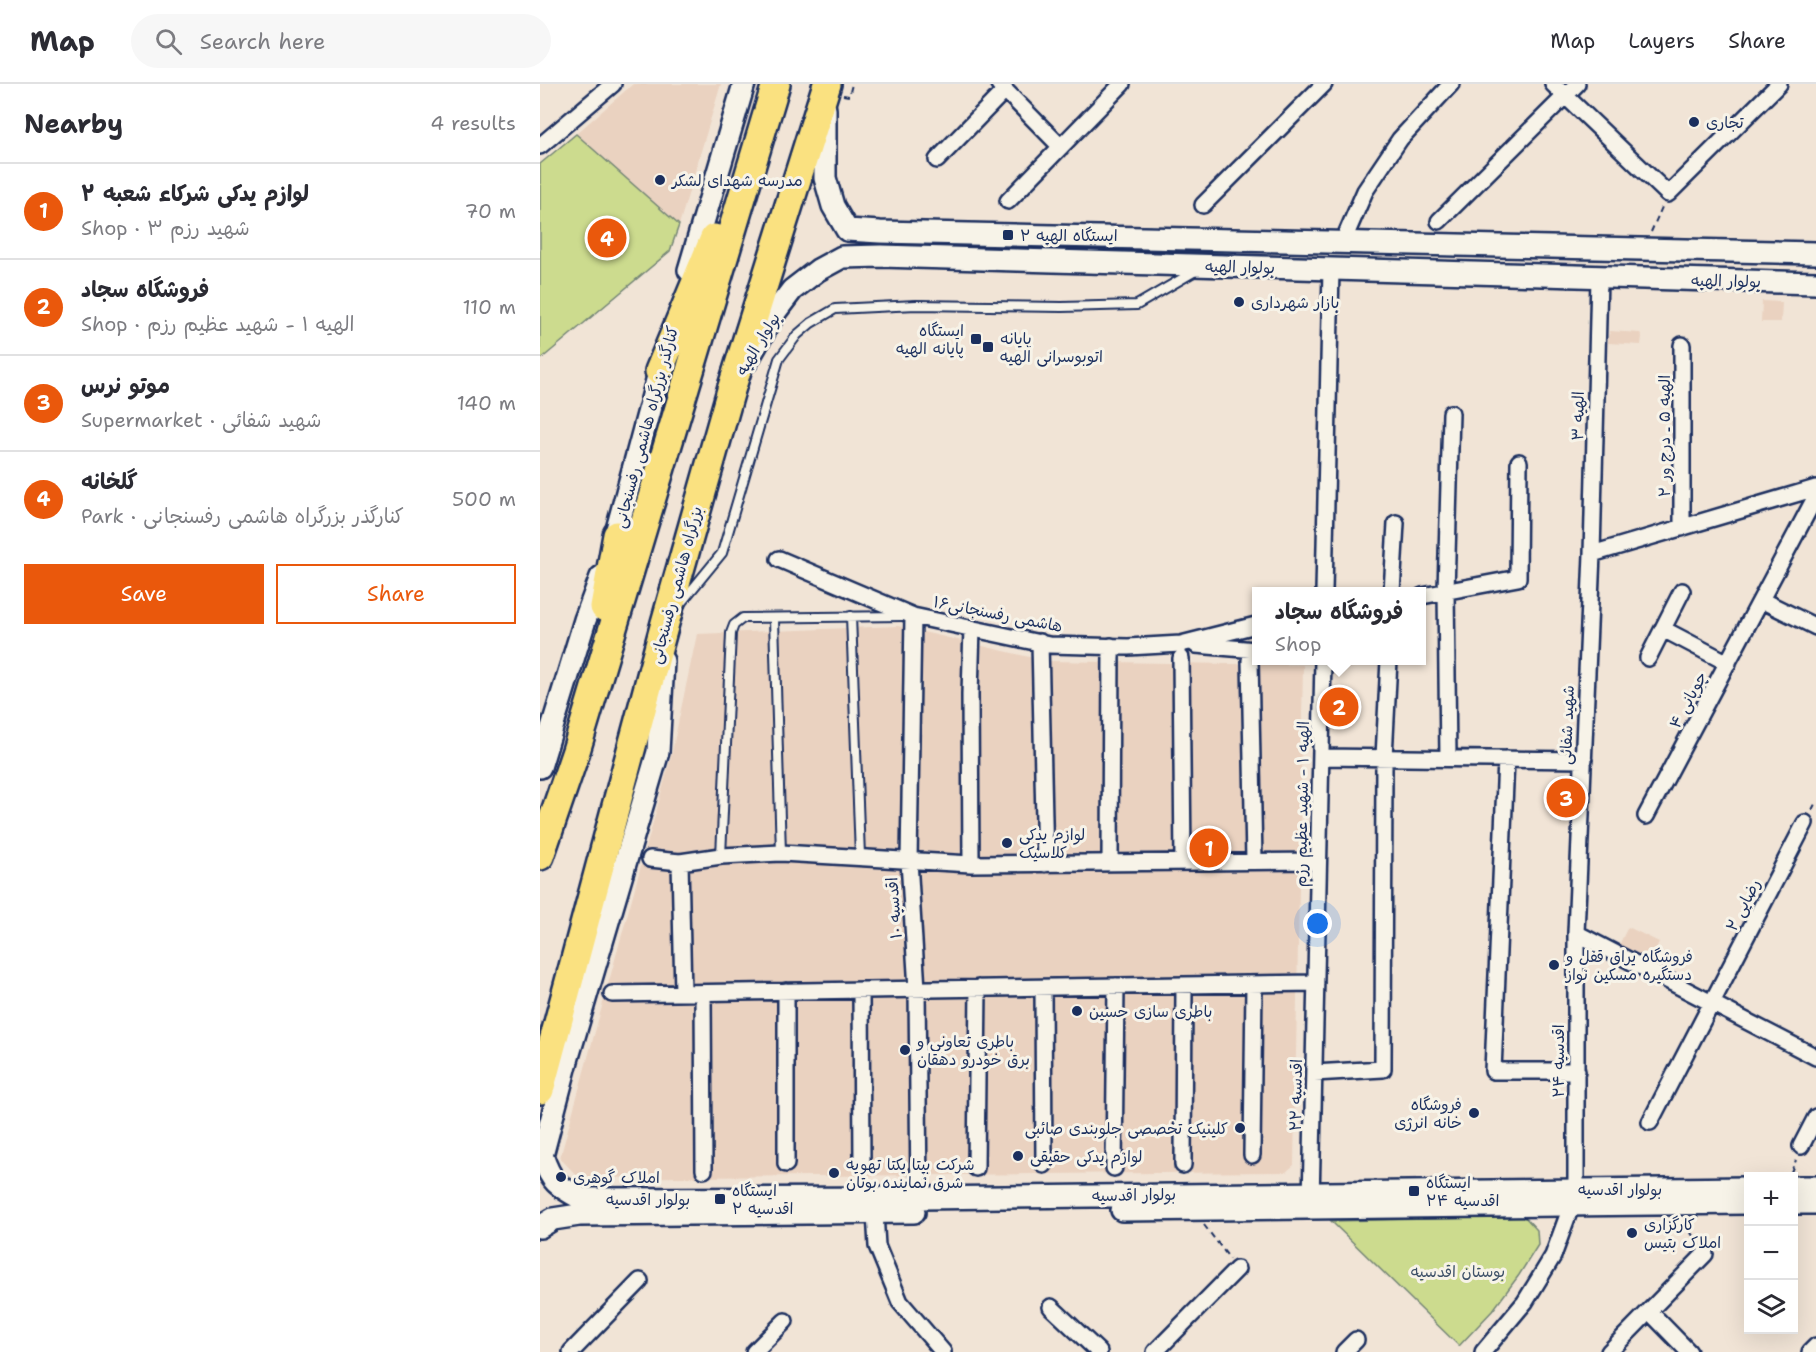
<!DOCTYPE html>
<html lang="en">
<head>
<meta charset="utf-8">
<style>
  body { margin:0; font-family:"Shantell Sans","Playpen Sans Arabic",sans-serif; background:#f7f7f7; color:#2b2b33 }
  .controls { position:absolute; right:18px; bottom:18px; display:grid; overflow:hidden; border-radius:0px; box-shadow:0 6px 24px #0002 }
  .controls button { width:54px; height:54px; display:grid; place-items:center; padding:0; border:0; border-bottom:2px solid #e1e1e2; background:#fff; color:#2b2b33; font:30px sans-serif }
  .you { position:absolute; left:778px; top:840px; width:21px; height:21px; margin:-15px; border:4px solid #fff; border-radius:50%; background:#1a73e8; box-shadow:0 0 0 9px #1a73e833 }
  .badge { display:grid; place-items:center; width:39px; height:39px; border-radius:50%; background:#ea580c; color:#fff; font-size:20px; font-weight:700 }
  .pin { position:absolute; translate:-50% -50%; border:3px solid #fff; box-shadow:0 2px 6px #0006 }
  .popup { position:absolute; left:712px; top:503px; width:174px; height:78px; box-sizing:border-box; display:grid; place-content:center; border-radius:0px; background:#fff; filter:drop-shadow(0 2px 4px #0005); font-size:20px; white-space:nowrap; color:#7c7c81 }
  .popup b { font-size:22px; color:#2b2b33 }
  .popup::after { content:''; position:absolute; left:50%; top:100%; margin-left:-12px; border:12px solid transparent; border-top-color:#fff }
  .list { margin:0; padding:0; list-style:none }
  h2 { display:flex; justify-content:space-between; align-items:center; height:78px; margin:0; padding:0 24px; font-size:26px }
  h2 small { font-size:20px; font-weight:400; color:#7c7c81 }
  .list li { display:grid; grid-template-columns:39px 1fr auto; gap:18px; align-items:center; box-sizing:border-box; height:96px; padding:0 24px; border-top:2px solid #e1e1e2 }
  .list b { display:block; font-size:22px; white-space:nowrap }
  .list p { margin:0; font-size:20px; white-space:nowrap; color:#7c7c81 }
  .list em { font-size:20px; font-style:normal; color:#7c7c81 }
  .actions { display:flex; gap:12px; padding:18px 24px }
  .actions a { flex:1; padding:14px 0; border:2px solid #ea580c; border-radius:0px; text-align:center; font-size:21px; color:#ea580c }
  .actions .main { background:#ea580c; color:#fff }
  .icon { flex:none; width:33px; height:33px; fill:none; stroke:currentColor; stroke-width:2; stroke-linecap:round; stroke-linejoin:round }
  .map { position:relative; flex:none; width:1276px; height:1268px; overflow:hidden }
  header { display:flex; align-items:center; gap:36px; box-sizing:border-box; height:84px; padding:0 30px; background:#fff; border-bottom:2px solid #e1e1e2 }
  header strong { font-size:28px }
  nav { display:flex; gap:33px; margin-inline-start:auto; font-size:21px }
  .search { width:420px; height:54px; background:#f7f7f7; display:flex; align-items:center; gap:15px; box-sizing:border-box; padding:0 21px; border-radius:33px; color:#7c7c81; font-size:22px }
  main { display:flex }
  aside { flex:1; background:#fff }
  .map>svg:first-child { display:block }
</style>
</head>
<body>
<header>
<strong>Map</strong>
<div class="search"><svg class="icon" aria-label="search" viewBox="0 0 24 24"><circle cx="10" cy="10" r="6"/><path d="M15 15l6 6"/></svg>Search here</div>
<nav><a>Map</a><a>Layers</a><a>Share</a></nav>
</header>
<main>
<aside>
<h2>Nearby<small>4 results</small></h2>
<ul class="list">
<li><span class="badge">1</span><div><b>لوازم یدکی شرکاء شعبه ۲</b><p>Shop · شهید رزم ۳</p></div><em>70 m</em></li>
<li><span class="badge">2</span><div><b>فروشگاه سجاد</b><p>Shop · الهیه ۱ - شهید عظیم رزم</p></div><em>110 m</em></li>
<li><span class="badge">3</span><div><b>موتو نرس</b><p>Supermarket · شهید شفائی</p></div><em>140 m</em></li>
<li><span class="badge">4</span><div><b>گلخانه</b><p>Park · کنارگذر بزرگراه هاشمی رفسنجانی</p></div><em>500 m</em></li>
</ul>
<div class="actions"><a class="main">Save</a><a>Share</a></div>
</aside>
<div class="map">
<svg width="1276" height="1268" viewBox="0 0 1276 1268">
  <rect width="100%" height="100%" fill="#f1e4d6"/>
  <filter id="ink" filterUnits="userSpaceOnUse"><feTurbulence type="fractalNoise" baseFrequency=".0167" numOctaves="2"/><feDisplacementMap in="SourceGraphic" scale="12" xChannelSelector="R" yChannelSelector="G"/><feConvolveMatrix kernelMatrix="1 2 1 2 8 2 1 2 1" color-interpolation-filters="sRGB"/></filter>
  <g filter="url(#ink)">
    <path fill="#ead2c0" d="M93 0H181L139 141 36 50Z
      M1222 217 1242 218 1241 238H1221Z
      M1070 247 1100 249 1102 252 1101 261 1068 259Z
      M358 542 506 577 763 581 754 1081 746 1088 39 1094 20 1074 130 677 157 550Z
      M1088 843 1119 858 1110 878 1078 863Z"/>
    <path fill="#ccdb8e" stroke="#748576" stroke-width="1.5" d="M36 50 139 141 130 167 0 276V80Z
      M985 1133 997 1146 998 1161 979 1191 953 1226 919 1262 791 1137Z"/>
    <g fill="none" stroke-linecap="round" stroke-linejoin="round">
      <g stroke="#1b2f5e" stroke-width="12">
        <path id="lane" d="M141 519 182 469 239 275 257 251 271 239 295 225 376 221 522 223 597 221 657 186
          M311 532 320 772
          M234 535 241 769
          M181 772 191 549 194 541 203 534 363 532"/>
      </g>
      <g stroke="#1b2f5e" stroke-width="20">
        <path id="street" d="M459 0 521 63
          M1013 0 1128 110 1239 0
          M0 62 73 0
          M397 76 465 6
          M468 117 582 0
          M663 121 784 0
          M899 137 1037 0
          M802 160 825 107 860 55 911 0
          M1142 444V261
          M1052 470 1276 404
          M239 475 373 532 509 561 588 563 641 560 716 541
          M784 508 791 185
          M852 508 856 439
          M882 512 978 494 979 378
          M1221 516 1276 543
          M373 532 369 777 377 905 379 1114
          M1123 545 1188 579
          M500 558 505 780
          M656 561 716 566
          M641 574 643 778
          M1108 574 1142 507
          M710 576 714 777
          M781 673 1044 676
          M908 674 906 507 911 329
          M966 675 953 987H1037
          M1106 732 1276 412
          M110 775 140 778 181 772 241 769 431 780 778 777
          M140 778 143 909
          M570 779 571 562
          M431 780 430 610 432 544
          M1036 849 1276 973
          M503 904 504 1081
          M321 906 322 1080
          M163 909 164 1086
          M72 910 776 899
          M774 989 843 985 844 673 849 576
          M1110 1038 1265 739
          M1261 1062 1276 1033
          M712 1071 714 900
          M246 1080V907
          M643 1081 644 901
          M436 1084 438 904
          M574 1084 576 902
          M1036 1105V849L1052 470 1059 194
          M771 1117 783 576
          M335 1129 337 1162 360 1218 403 1268
          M511 1223 559 1268
          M1109 1227 1149 1268
          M31 1268 100 1197
          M214 1268 245 1237
          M615 1268 697 1185
          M804 1268 816 1256
          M943 1268 985 1218 1013 1172 1032 1120
          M1069 1268 1165 1170
          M1270 1268 1276 1262"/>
      </g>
      <g stroke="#1b2f5e" stroke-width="26">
        <path id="secondary" d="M285 25V94L293 122 307 146
          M307 146 340 148 1276 169
          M149 186 204 0
          M207 277 236 227 252 206 278 186 302 173 341 172 1276 199
          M72 464 123 274
          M0 683 45 536 61 493
          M2 1071C11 1098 17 1102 42 1115L379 1114 1208 1104
          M0 1079 28 973 118 668 123 577
          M1254 1103H1276
          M1254 1119H1276
          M582 1126 1208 1119
          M0 1143 13 1135 39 1131 374 1128"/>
      </g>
      <g stroke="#1b2f5e" stroke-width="32">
        <path id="highway" d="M119 287 174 154
          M64 523 77 451
          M0 772 36 667 236 0
          M0 1006 125 539 191 306 287 0"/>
      </g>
      <path stroke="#1b2f5e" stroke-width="2" stroke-dasharray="6 4.5" stroke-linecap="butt" d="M303 11 309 12 312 0
        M1111 148 1122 123
        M1272 726 1276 718
        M1251 1088 1256 1076
        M1144 1138 1157 1158
        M664 1141 690 1175"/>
      <use href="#lane" stroke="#f7f3e8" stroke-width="8"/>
      <use href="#street" stroke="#f7f3e8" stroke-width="15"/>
      <use href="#secondary" stroke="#f7f3e8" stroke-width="21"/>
      <use href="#highway" stroke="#fae180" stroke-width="27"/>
    </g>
  </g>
  <g fill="#1b2f5e" stroke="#f7f3e8" stroke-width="2">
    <circle cx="1154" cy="38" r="6"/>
    <circle cx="120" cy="96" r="6"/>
    <rect x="462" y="145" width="12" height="12" rx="3"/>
    <circle cx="699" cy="218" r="6"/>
    <rect x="430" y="249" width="12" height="12" rx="3"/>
    <rect x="442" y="257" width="12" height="12" rx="3"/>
    <circle cx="467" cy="759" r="6"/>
    <circle cx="1014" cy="881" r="6"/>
    <circle cx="537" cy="927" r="6"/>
    <circle cx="365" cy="966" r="6"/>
    <circle cx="934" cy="1029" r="6"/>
    <circle cx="700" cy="1044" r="6"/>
    <circle cx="478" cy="1072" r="6"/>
    <circle cx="294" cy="1089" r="6"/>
    <circle cx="21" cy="1093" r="6"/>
    <rect x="868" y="1101" width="12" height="12" rx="3"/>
    <rect x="174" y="1109" width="12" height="12" rx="3"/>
    <circle cx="1092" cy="1149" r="6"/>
  </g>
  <g text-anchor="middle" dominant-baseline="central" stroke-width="6" stroke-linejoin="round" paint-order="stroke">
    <g font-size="16" fill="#1b2f5e" stroke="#f7f3e8" text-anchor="start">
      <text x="1166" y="38">تجاری</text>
      <text x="132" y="96">مدرسه شهدای لشکر</text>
      <text x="480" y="151">ایستگاه الهیه ۲</text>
      <text x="711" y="218">بازار شهرداری</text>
      <text x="424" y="246" text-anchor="end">ایستگاه<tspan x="424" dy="18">پایانه الهیه</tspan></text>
      <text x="460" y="254">پایانه<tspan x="460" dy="18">اتوبوسرانی الهیه</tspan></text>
      <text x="479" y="750">لوازم یدکی<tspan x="479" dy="18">کلاسیک</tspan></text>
      <text x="1026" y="872">فروشگاه یراق قفل و<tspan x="1026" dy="18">دستگیره مسکین نواز</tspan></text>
      <text x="549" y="927">باطری سازی حسین</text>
      <text x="377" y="957">باطری تعاونی و<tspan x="377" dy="18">برق خودرو دهقان</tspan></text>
      <text x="922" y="1020" text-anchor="end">فروشگاه<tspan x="922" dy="18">خانه انرژی</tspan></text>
      <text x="688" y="1044" text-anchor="end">کلینیک تخصصی جلوبندی صائبی</text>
      <text x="490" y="1072">لوازم یدکی حقیقی</text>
      <text x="306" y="1080">شرکت بیتا یکتا تهویه<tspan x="306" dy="18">شرق نماینده بوتان</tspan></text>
      <text x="33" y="1093">املاک گوهری</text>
      <text x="886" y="1098">ایستگاه<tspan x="886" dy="18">اقدسیه ۲۴</tspan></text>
      <text x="192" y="1106">ایستگاه<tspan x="192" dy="18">اقدسیه ۲</tspan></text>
      <text x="1104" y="1140">کارگزاری<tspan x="1104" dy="18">املاک بتیس</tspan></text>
    </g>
    <g font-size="16" fill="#1b2f5e" stroke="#f7f3e8">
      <text transform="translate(700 183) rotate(1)">بولوار الهیه</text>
      <text transform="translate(1186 197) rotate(1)">بولوار الهیه</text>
      <text transform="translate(218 260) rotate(-59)">بولوار الهیه</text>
      <text transform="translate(1038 332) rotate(-89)">الهیه ۳</text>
      <text transform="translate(106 343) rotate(-75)">کنارگذر بزرگراه هاشمی رفسنجانی</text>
      <text transform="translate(1124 352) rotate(-90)">الهیه ۵ ـ درج ور ۲</text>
      <text transform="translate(136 501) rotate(-75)">بزرگراه هاشمی رفسنجانی</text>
      <text transform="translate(458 530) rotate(11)">هاشمی رفسنجانی۱۶</text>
      <text transform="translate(1148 616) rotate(-62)">چوپانی ۴</text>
      <text transform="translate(1027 641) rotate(-88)">شهید شفائی</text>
      <text transform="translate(762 720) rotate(-89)">الهیه ۱ - شهید عظیم رزم</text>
      <text transform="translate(1203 821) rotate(-63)">رضایی ۲</text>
      <text transform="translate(354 824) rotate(-94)">اقدسیه ۱۰</text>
      <text transform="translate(1018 977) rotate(-90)">اقدسیه ۲۴</text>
      <text transform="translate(756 1011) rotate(-89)">اقدسیه ۲۲</text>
      <text x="1080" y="1105">بولوار اقدسیه</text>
      <text transform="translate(594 1111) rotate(-1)">بولوار اقدسیه</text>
      <text x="108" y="1115">بولوار اقدسیه</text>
    </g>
    <g font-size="16" fill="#3e5168" stroke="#f7f3e8">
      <text x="918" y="1187">بوستان اقدسیه</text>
    </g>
  </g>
</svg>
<div class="controls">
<button>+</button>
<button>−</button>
<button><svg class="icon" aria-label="layers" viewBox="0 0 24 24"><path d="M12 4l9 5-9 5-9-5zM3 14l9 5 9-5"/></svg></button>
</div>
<div class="you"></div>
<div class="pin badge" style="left:669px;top:764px">1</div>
<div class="pin badge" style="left:799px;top:623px">2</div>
<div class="popup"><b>فروشگاه سجاد</b>Shop</div>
<div class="pin badge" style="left:1026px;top:714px">3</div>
<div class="pin badge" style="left:67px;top:154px">4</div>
</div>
</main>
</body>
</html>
